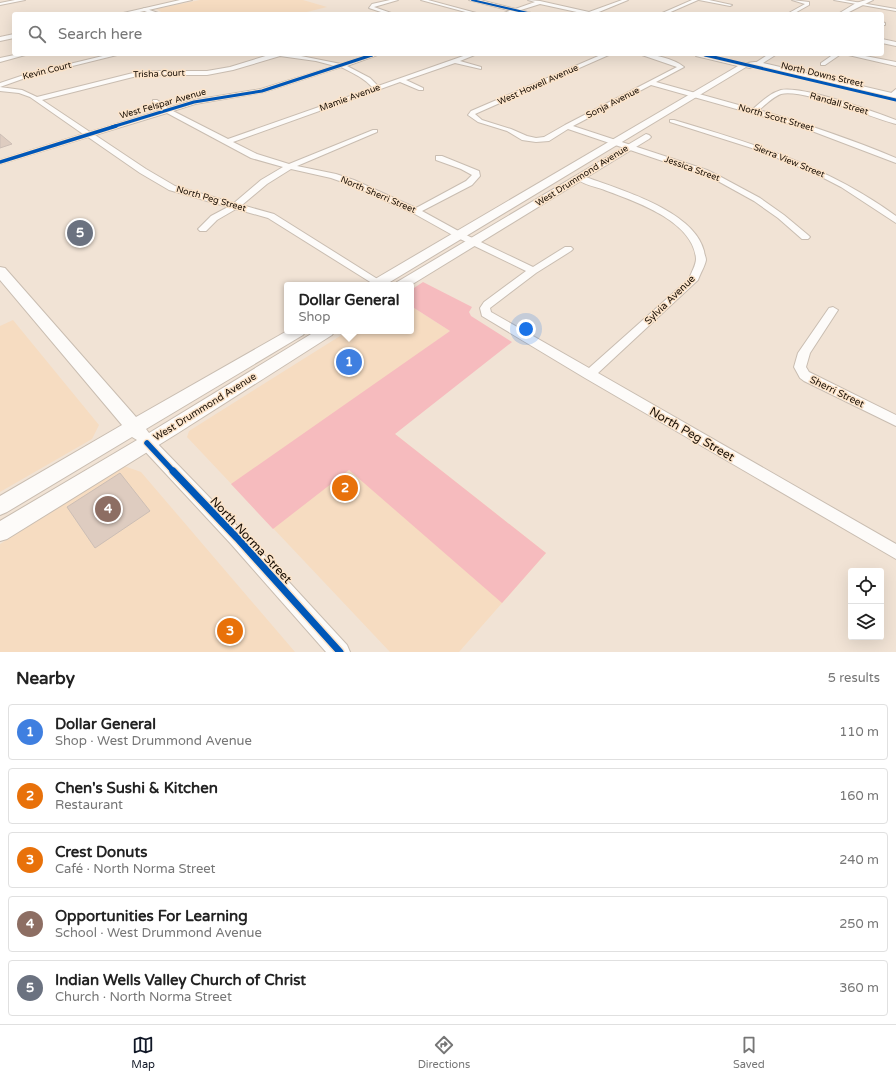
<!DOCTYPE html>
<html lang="en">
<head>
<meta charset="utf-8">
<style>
  body { margin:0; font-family:"Varela Round",sans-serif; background:#f6f6f6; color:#222 }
  .controls { position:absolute; right:12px; bottom:12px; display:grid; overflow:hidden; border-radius:4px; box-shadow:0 4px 16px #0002 }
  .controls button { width:36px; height:36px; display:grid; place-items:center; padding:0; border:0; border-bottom:1px solid #e0e0e0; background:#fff; color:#222; font:20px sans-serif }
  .you { position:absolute; left:526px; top:329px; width:14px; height:14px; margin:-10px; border:3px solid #fff; border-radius:50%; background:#1a73e8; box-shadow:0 0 0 6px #1a73e833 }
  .badge { display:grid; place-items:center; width:26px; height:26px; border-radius:50%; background:#111827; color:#fff; font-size:13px; font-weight:700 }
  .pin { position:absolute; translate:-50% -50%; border:2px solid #fff; box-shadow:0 1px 4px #0006 }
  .popup { position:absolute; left:284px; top:282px; width:130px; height:52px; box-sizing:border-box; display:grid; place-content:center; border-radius:4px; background:#fff; filter:drop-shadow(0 1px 3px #0005); font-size:13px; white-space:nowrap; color:#767676 }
  .popup b { font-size:15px; color:#222 }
  .popup::after { content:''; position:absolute; left:50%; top:100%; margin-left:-8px; border:8px solid transparent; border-top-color:#fff }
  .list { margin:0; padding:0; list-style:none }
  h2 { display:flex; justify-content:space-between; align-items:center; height:52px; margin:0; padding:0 16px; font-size:17px }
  h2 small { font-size:13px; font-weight:400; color:#767676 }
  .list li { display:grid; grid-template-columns:26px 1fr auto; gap:12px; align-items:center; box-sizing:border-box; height:56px; margin:0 8px 8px; padding:0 8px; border:1px solid #e0e0e0; border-radius:4px }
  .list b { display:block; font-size:15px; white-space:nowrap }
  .list p { margin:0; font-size:13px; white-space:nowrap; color:#767676 }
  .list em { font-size:13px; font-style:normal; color:#767676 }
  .icon { flex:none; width:22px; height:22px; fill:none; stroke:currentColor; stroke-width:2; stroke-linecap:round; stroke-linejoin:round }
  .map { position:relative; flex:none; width:896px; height:652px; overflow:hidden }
  .search { position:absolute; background:#fff; box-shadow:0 4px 16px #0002; left:12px; right:12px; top:12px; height:44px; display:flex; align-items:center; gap:10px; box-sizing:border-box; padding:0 14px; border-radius:4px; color:#767676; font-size:15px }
  .sheet { height:372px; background:#fff }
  nav { display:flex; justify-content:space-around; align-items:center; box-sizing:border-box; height:56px; border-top:1px solid #e0e0e0; background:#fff; font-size:11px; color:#767676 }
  nav a { display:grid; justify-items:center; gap:2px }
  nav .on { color:#111827 }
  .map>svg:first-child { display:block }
</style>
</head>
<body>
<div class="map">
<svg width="896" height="652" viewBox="0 0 896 652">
  <rect width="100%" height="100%" fill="#f1e3d5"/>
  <path fill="#f6dcc1" d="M200 0H303L327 7 299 14H165L156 9Z
    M411 306 450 331 353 401 546 553 459 652H390L187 437 189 431 348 331H411Z
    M13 320 99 425 92 439 0 492V326Z
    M124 466 141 472 295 652H0V544Z"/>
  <path fill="#f6bbbe" d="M423 282 472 307 469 312 471 316 512 342 395 434 546 553 502 603 349 470 273 529 231 484 450 331 411 306V290Z"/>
  <path fill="#deccc0" stroke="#ccbeb5" d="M0 134 12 144 0 148Z
    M120 473 150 511 95 548 67 507Z"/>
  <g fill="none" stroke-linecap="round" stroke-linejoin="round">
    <g stroke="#c9bdb1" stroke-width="2">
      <path id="minor" d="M15 0H25L0 5V3Z
        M390 0H398L374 7 394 14H387L369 8 372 4Z
        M421 0H428L480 14H473Z
        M528 0 540 1 589 12 622 0H628L594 14H586L540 4 508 14H501L535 2Z
        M692 0H698L666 14H660Z
        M699 0H709L732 5 730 6Z
        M792 0 809 2V5L793 14H787L805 4Z
        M834 0H844L896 9V11Z
        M144 8 158 13V14H152L142 10Z
        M882 22 885 23V25H882Z
        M882 39 896 42V46L882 43Z
        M19 54H29L0 62V58Z
        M111 54H121L28 77 0 87V83L24 75Z
        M272 54 301 56 341 64 371 54H380L347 66 370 78 378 86 469 54H477L460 61 481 67V69L455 63 406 80 423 88V90H419L400 82 233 142 257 154 289 164 373 130H377V132L297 166 336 174 354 180 416 208 466 181 472 175 461 169 436 160V156H442L479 171 480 176 472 185 422 211 462 233 533 267 565 247H571L573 249 571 251 536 273 490 308 491 312 589 368 689 279C691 273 696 265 696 259 694 222 637 202 607 191 598 187 583 185 576 178L580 176H583C618 189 694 210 704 251 704 254 706 257 706 260 705 266 700 274 698 280L598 373 896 544V559L585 378 482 316 480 308 484 302 526 271 456 237 413 213 348 184 331 178 291 169 267 184 242 205 274 214 387 285H375L268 218 236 209 217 220 206 231H200L198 229 211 216 228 207 169 190 140 173 88 137 0 164V160L83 134 30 97 19 93 0 91V87L22 90 37 97 133 73 159 71H207L230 67ZM280 56 316 61 335 66 261 89 194 100 168 108 157 100H153V102L162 110 90 132 42 100 133 77 159 75H207L233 70ZM341 67C353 73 364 78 373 88L228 139 173 111 195 104 264 92ZM167 113 251 158 283 167 261 180 234 203 175 186 146 169 95 135Z
        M603 54H611L475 114 482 120 511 129 527 136 536 138 544 137 565 125 677 67 639 54C653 54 673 58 684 67L656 82 753 109C761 102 770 93 781 90 804 86 872 111 896 120V124C873 118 801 88 781 94 773 97 765 105 759 110 806 124 851 139 896 158V163L804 128 651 85 573 126 707 170 721 177 760 198 784 215 808 235 810 237 808 239H802L778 218 754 201 716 180 701 174 568 129 549 141 536 142 522 140 507 131 478 122 468 115 471 111Z
        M834 54H841L825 65H821V63Z
        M844 54H855L896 62V66Z
        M896 89V95L894 96H890V94Z
        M670 120H674C755 144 827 166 896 216V223L841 187 814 173 758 150 670 122Z
        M833 307 838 310 810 353 806 367 809 372 896 415V426L804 381 800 378 794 367 798 353 829 308Z"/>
    </g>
    <g stroke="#c9bdb1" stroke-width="2">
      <path id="tertiary" d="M866 0H873L845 14H838L856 3Z
        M769 54H777L763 63 896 94V98L755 65V63Z
        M147 437 153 439 243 532 347 645 350 652H326L231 544 141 447 139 443 141 439Z"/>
    </g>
    <g stroke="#c9bdb1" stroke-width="2">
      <path id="secondary" d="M180 0H192L131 14H119Z
        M469 0H480L535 14H524Z
        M14 34V38L0 41V37Z
        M695 54C713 54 729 62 746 63 751 63 756 60 761 64L750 68 746 67 385 285H368L370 282 738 66 696 56Z
        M646 134 649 135 651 137 649 139 411 285H395L397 282Z
        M0 267 5 268 136 417 287 331H306L303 335 146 429 149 433 316 331H335L332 335 178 433 7 539 0 541V521L137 440 132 437 7 512 0 515V496L122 425 0 280Z"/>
    </g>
    <use href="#minor" fill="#fdfbf9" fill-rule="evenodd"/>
    <use href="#tertiary" fill="#fdfbf9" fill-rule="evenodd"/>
    <use href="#secondary" fill="#fdfbf9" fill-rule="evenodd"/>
    <g stroke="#fce4ca" stroke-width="3">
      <path id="cycleway-far4" d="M472 0 532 14
        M699 54 710 56
        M369 56 377 54"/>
    </g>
    <g stroke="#fce4ca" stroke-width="4.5">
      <path id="cycleway-far3" d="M705 55 896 100
        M112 127 194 102 262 91 372 55"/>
    </g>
    <g stroke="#fce4ca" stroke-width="5.5">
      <path id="cycleway-far2" d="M0 162 116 126"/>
    </g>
    <g stroke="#fce4ca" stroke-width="8">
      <path id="cycleway-far1" d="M147 443 174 472"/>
    </g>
    <g stroke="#fce4ca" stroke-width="10">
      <path id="cycleway" d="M173 471 237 538 340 652"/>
    </g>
    <use href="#cycleway-far4" stroke="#0057b8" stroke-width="2"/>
    <use href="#cycleway-far3" stroke="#0057b8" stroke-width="3"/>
    <use href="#cycleway-far2" stroke="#0057b8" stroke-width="3.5"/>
    <use href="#cycleway-far1" stroke="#0057b8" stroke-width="5.5"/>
    <use href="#cycleway" stroke="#0057b8" stroke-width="7"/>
  </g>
  <g text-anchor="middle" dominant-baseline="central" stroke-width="3" stroke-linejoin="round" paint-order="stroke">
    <g font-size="9" fill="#180e04" stroke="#fce4ca">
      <text transform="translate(47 71) rotate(-14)">Kevin Court</text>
      <text transform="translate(159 74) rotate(-2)">Trisha Court</text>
      <text transform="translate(822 75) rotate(13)">North Downs Street</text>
      <text transform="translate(538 85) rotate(-24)">West Howell Avenue</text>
      <text transform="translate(350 98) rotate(-20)">Mamie Avenue</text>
      <text transform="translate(613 103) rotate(-27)">Sonja Avenue</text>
      <text transform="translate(163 104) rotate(-16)">West Felspar Avenue</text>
      <text transform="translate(839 104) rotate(16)">Randall Street</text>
      <text transform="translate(776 118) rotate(16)">North Scott Street</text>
      <text transform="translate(789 161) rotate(22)">Sierra View Street</text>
      <text transform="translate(692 169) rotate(20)">Jessica Street</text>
      <text transform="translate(582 176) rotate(-32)">West Drummond Avenue</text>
      <text transform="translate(378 195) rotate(23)">North Sherri Street</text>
      <text transform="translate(211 199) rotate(16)">North Peg Street</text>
    </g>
    <g font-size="10" fill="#180e04" stroke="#fce4ca">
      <text transform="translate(670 300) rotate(-44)">Sylvia Avenue</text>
      <text transform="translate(837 392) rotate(26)">Sherri Street</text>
      <text transform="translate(205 407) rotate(-32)">West Drummond Avenue</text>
    </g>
    <g font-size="12" fill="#180e04" stroke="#fce4ca">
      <text transform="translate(692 434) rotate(30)">North Peg Street</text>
      <text transform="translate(251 540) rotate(47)">North Norma Street</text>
    </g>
  </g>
</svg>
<div class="controls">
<button><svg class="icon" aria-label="locate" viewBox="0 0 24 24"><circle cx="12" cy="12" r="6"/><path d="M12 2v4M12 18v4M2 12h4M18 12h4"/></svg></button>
<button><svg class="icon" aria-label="layers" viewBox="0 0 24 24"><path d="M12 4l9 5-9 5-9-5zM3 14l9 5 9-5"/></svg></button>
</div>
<div class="you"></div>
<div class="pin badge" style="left:349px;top:362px;background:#3f7fe0">1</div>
<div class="popup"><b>Dollar General</b>Shop</div>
<div class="pin badge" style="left:345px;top:488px;background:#e8710a">2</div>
<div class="pin badge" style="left:230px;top:631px;background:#e8710a">3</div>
<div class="pin badge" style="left:108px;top:509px;background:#8d6e63">4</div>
<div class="pin badge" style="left:80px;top:233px;background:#6b7280">5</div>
<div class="search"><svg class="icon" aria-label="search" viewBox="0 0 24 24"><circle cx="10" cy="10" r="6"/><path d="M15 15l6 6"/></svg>Search here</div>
</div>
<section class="sheet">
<h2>Nearby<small>5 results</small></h2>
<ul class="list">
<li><span class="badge" style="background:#3f7fe0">1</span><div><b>Dollar General</b><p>Shop · West Drummond Avenue</p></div><em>110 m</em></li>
<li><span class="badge" style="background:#e8710a">2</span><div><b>Chen's Sushi &amp; Kitchen</b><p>Restaurant</p></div><em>160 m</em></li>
<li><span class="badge" style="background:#e8710a">3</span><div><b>Crest Donuts</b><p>Café · North Norma Street</p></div><em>240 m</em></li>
<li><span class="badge" style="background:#8d6e63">4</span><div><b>Opportunities For Learning</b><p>School · West Drummond Avenue</p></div><em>250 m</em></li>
<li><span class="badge" style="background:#6b7280">5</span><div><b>Indian Wells Valley Church of Christ</b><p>Church · North Norma Street</p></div><em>360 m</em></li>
</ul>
</section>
<nav>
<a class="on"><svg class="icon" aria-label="map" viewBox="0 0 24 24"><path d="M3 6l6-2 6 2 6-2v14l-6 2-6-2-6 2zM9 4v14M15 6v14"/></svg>Map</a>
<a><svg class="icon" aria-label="directions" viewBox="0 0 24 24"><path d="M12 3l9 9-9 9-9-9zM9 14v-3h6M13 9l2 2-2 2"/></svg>Directions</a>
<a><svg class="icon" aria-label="saved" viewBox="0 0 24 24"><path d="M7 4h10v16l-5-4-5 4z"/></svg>Saved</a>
</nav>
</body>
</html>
